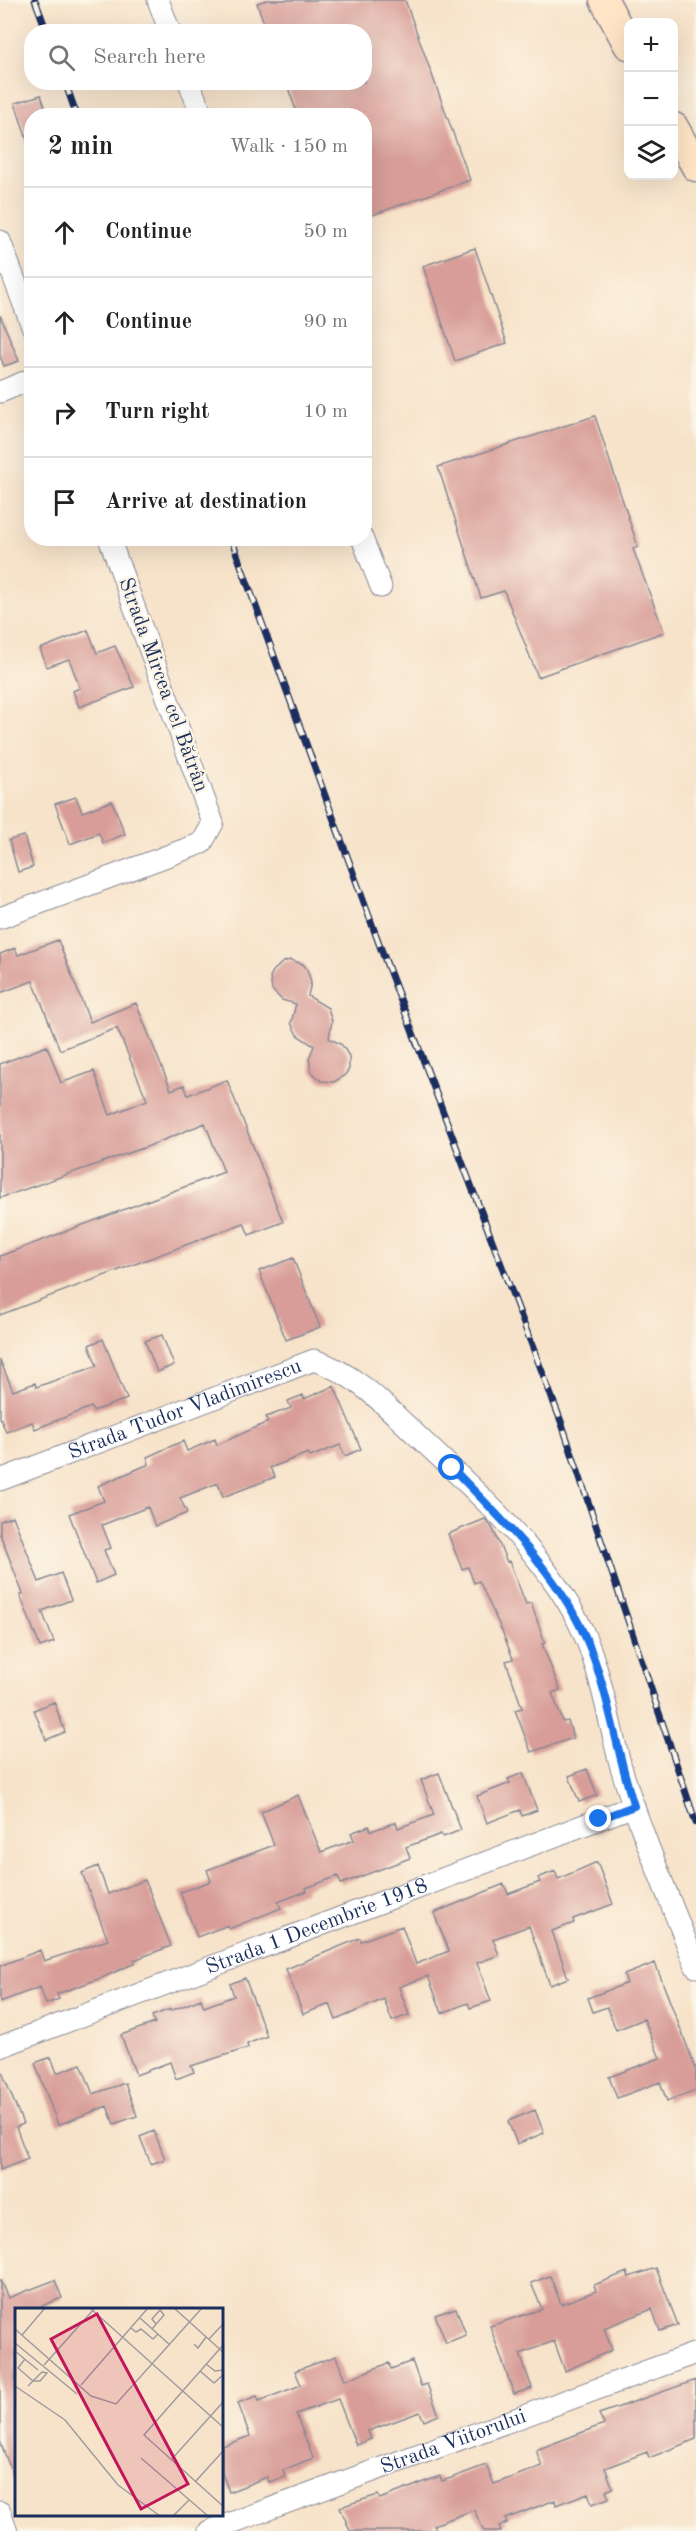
<!DOCTYPE html>
<html lang="en">
<head>
<meta charset="utf-8">
<style>
  body { margin:0; font-family:"Old Standard TT",serif; background:#f2f2f2; color:#222 }
  .controls { position:absolute; right:18px; top:18px; display:grid; overflow:hidden; border-radius:12px; box-shadow:0 6px 24px #0002 }
  .controls button { width:54px; height:54px; display:grid; place-items:center; padding:0; border:0; border-bottom:2px solid #e0e0e0; background:#fff; color:#222; font:30px sans-serif }
  .stop { position:absolute; width:18px; height:18px; margin:-14px; border:4px solid #1a73e8; border-radius:50%; background:#fff }
  .stop.end { background:#1a73e8; border-color:#fff; box-shadow:0 2px 6px #0008 }
  .list { margin:0; padding:0; list-style:none }
  h2 { display:flex; justify-content:space-between; align-items:center; height:78px; margin:0; padding:0 24px; font-size:26px }
  h2 small { font-size:20px; font-weight:400; color:#767676 }
  .list li { display:grid; grid-template-columns:39px 1fr auto; gap:18px; align-items:center; box-sizing:border-box; height:90px; padding:0 24px; border-top:2px solid #e0e0e0 }
  .list b { display:block; font-size:22px; white-space:nowrap }
  .list em { font-size:20px; font-style:normal; color:#767676 }
  .icon { flex:none; width:33px; height:33px; fill:none; stroke:currentColor; stroke-width:2; stroke-linecap:round; stroke-linejoin:round }
  .map { position:relative; flex:none; width:696px; height:2531px; overflow:hidden }
  .search { position:absolute; background:#fff; box-shadow:0 6px 24px #0002; left:24px; top:24px; width:348px; height:66px; display:flex; align-items:center; gap:15px; box-sizing:border-box; padding:0 21px; border-radius:24px; color:#767676; font-size:22px }
  .panel { position:absolute; background:#fff; box-shadow:0 6px 24px #0002; left:24px; top:108px; width:348px; height:438px; border-radius:24px }
  .map>svg:first-child { display:block }
</style>
</head>
<body>
<div class="map">
<svg width="696" height="2531" viewBox="0 0 696 2531">
  <rect width="100%" height="100%" fill="#fcf5e5"/>
  <filter id="ink" filterUnits="userSpaceOnUse"><feTurbulence type="fractalNoise" baseFrequency=".0167" numOctaves="2"/><feDisplacementMap in="SourceGraphic" scale="12" xChannelSelector="R" yChannelSelector="G"/><feConvolveMatrix kernelMatrix="1 2 1 2 8 2 1 2 1" color-interpolation-filters="sRGB"/></filter>
  <filter id="wash" filterUnits="userSpaceOnUse"><feTurbulence type="fractalNoise" baseFrequency=".008" numOctaves="4" result="noise"/><feDisplacementMap in="SourceGraphic" scale="24" xChannelSelector="R" yChannelSelector="G"/><feGaussianBlur stdDeviation="1.35" result="paint"/><feColorMatrix in="noise" values="0 0 0 0 0 0 0 0 0 0 0 0 0 0 0 0 0 1.4 0 .05"/><feComposite in="paint" operator="in"/></filter>
  <g filter="url(#wash)">
    <rect width="100%" height="100%" fill="#f7e3ca"/>
    <g id="blocks">
      <path fill="#d89d98" d="M267 0H405L470 180 364 218V116H298L286 82H364V32H267L257 3Z
        M41 95 48 116H32V146H29L15 103Z
        M475 248 507 343 455 361 423 266Z
        M0 315 19 361 4 366 0 356Z
        M595 416 638 547 633 549 664 632 538 677 504 591 481 598 438 467Z
        M88 630 97 653 115 646 134 687 79 707 73 691 80 688 69 659 47 667 40 649Z
        M76 797 82 812 112 801 125 834 103 843 99 833 70 844 55 804Z
        M24 836 33 867 18 872 9 840Z
        M58 940 90 1022 136 1003 171 1090 184 1085 188 1095 227 1080 283 1222 249 1235 244 1223 0 1315V1256L224 1172 205 1123 149 1146 0 1198V1064L47 1046 61 1083 94 1071 110 1115 147 1100 117 1028 60 1050 33 981 0 993V954L15 948 18 955Z
        M290 960 303 964 307 969 311 982 308 996 328 1008 332 1021 329 1038 342 1045 349 1056V1069L345 1075 334 1082 321 1081 311 1071 309 1058 314 1046 297 1035 291 1023 296 1004 282 1000 272 990 270 977 273 971 283 962Z
        M293 1258 320 1327 286 1340 259 1271Z
        M162 1335 174 1365 157 1372 145 1341Z
        M103 1339 127 1399 93 1411 91 1407 35 1429 32 1422 6 1432 0 1417V1360L13 1391 35 1383 36 1387 97 1366 89 1345Z
        M334 1386 361 1449 345 1456 340 1445 310 1457 308 1453 270 1468 275 1477 223 1497 218 1483 180 1498 187 1513 155 1526 148 1507 102 1525 111 1548 104 1550 114 1575 96 1583 69 1514 104 1501 98 1486 149 1464 147 1457 167 1448 183 1441 187 1451 215 1439 217 1445 268 1422 266 1417 291 1408 288 1401 303 1395 304 1399Z
        M13 1516 39 1582 61 1573 71 1600 42 1611 54 1642 40 1647 20 1595 23 1594 0 1534V1521Z
        M485 1519 492 1527 507 1562 509 1561 526 1604 531 1603 545 1643 542 1644 560 1690 552 1693 563 1722 568 1721 573 1738 531 1752 515 1710 522 1708 506 1661 513 1659 502 1631 479 1581 474 1583 468 1567 462 1569 448 1534Z
        M54 1702 65 1732 46 1740 34 1710Z
        M587 1769 597 1795 579 1802 569 1776Z
        M439 1773 461 1830 443 1837 441 1834 406 1847 410 1858 341 1884 338 1876 306 1888 307 1891 278 1902 281 1908 229 1929 228 1925 197 1937 180 1892 211 1881 207 1870 274 1845 261 1812 298 1795 321 1852 354 1840 351 1833 369 1826 371 1831 396 1822 398 1828 434 1815 421 1780Z
        M523 1773 537 1810 522 1816 520 1810 487 1823 477 1796 510 1783 508 1779Z
        M597 1862 613 1904 573 1919 574 1923 552 1931 568 1978 550 1985 529 1926 493 1939 499 1955 477 1963 491 2001 470 2008 468 2003 442 2013 428 1976 399 1987 409 2015 392 2021 384 1999 336 2020 330 2004 303 2014 286 1969 360 1938 361 1941 402 1926 416 1964 449 1951 434 1913 504 1884 508 1894 540 1882 538 1878 555 1871 558 1879Z
        M98 1866 108 1894 145 1880 171 1946 134 1960 135 1963 104 1977 57 1994 59 1999 46 2004 40 1987 0 2002V1966L40 1950 44 1961 108 1940 82 1873Z
        M655 1963 696 2069V2090L667 2101 660 2082 617 2098 609 2077 660 2058 644 2019 616 2030 607 2007 593 2012 588 1998 627 1983 624 1975Z
        M245 1978 267 2036 247 2044 248 2048 191 2066 194 2072 176 2079 170 2062 136 2075 121 2035 155 2023 152 2016 170 2009V2011L201 1999 204 2007 234 1996 230 1984Z
        M51 2057 57 2073 81 2064 93 2094 125 2083 137 2116 114 2124 107 2106 58 2125 35 2063Z
        M0 2067 23 2124 16 2127 28 2159 0 2170Z
        M535 2110 544 2133 517 2144 508 2121Z
        M154 2131 165 2159 151 2164 140 2137Z
        M656 2268 678 2325 660 2331 652 2309 604 2328 612 2350 565 2371 554 2341 520 2354 532 2388 514 2394 490 2326 542 2309 531 2283 550 2276 561 2304 596 2291 594 2285 627 2272 629 2277Z
        M0 2280 8 2298 55 2280 62 2298 35 2309H16L15 2481 0 2441Z
        M456 2308 466 2335 446 2343 435 2315Z
        M336 2356 345 2380 389 2363 391 2369 412 2361 421 2386 427 2384 439 2415 424 2421 420 2412 368 2431 371 2439 356 2445 338 2399 296 2414 313 2458 283 2470 285 2477 269 2482 267 2477 229 2492 222 2473V2446L250 2436 238 2403 257 2396 259 2401 301 2385 295 2371Z
        M696 2380V2439L649 2458 647 2452 605 2468 613 2488 606 2491 609 2498 592 2504 588 2493 556 2505 555 2500 505 2519 507 2523 499 2526 501 2531H484L474 2510 434 2525 437 2531H350L340 2507 378 2495 380 2499 440 2476 442 2481 451 2478 486 2465 494 2484 542 2466 536 2450 604 2424 599 2414Z"/>
    </g>
  </g>
  <g filter="url(#ink)">
    <use href="#blocks" fill-opacity="0" stroke="#898994" stroke-width="1.5"/>
    <g fill="none" stroke-linecap="round" stroke-linejoin="round">
      <g stroke="#898994" stroke-width="23">
        <g id="minor">
          <path d="M158 0 170 32"/>
          <path d="M189 82 202 116"/>
          <path d="M0 241 32 326"/>
          <path d="M0 392 32 379"/>
          <path d="M362 538 381 587"/>
          <path d="M0 918 202 843 213 823 109 538"/>
          <path id="s1" d="M0 1480 314 1360C360 1375 391 1412 426 1444 481 1496 541 1551 577 1619 601 1666 607 1717 621 1767 641 1835 671 1901 696 1967"/>
          <path id="s2" d="M0 2047 634 1806"/>
          <path d="M0 2512 7 2531"/>
          <path id="s3" d="M209 2531 696 2353"/>
        </g>
      </g>
      <g stroke="#898994" stroke-width="31">
        <path id="secondary" d="M604 0 628 45
          M674 127 696 167"/>
      </g>
      <use href="#minor" stroke="#fff" stroke-width="21"/>
      <use href="#secondary" stroke="#ffe4c6" stroke-width="28"/>
      <g stroke="#1b2f5e" stroke-width="7">
        <path id="rail" d="M35 0 47 32
          M65 82 77 116
          M231 538 381 949 562 1424 696 1823"/>
      </g>
      <use href="#rail" stroke="#fcf5e5" stroke-width="4.5" stroke-dasharray="14" stroke-linecap="butt"/>
    </g>
  </g>
  <g fill="none" stroke-linecap="round" stroke-linejoin="round" filter="url(#ink)">
    <path stroke="#1a73e8" stroke-width="8" d="M452 1468C505 1523 561 1575 590 1648 610 1699 617 1754 634 1806L599 1819"/>
  </g>
  <g text-anchor="middle" dominant-baseline="central" stroke-width="5" stroke-linejoin="round" paint-order="stroke">
    <g font-size="21" fill="#1b2f5e" stroke="#fcf5e5">
      <text transform="translate(163 685) rotate(70)">Strada Mircea cel Bătrân</text>
      <text stroke="none"><textPath href="#s1" startOffset="198">Strada Tudor Vladimirescu</textPath></text>
      <text stroke="none"><textPath href="#s2" startOffset="339">Strada 1 Decembrie 1918</textPath></text>
      <text stroke="none"><textPath href="#s3" startOffset="260">Strada Viitorului</textPath></text>
    </g>
  </g>
  <g transform="translate(15 2308)">
    <rect width="208" height="208" fill="#f7e3ca"/>
    <path fill="none" stroke="#9f9b9f" stroke-width="1.5" d="M75 0 209 120M159 0 209 45M125 10 155 37M116 20 121 24 126 21 138 31 143 26M0 21 76 88 101 96 187 0M137 21 149 7 145 2 137 11 141 16M7 27 30 0M194 31 209 15M0 35 62 86M179 36 183 40 191 29M209 36 129 127 209 199M0 43 23 62M10 51 3 60 18 73 13 78M191 56 200 63 209 62M29 57 80 0M185 63 199 75 209 66M27 64 32 65 25 73H18ZM66 77 133 0M0 78 50 112 103 177 145 208M126 150 193 208M156 152 209 93M180 174 209 142M158 208 174 192"/>
    <path fill="#c2185b" fill-opacity="0.15" stroke="#c2185b" stroke-width="3" d="M82 6 173 176 126 201 36 31Z"/>
    <rect width="208" height="208" fill="none" stroke="#1b2f5e" stroke-width="3"/>
  </g>
</svg>
<div class="controls">
<button>+</button>
<button>−</button>
<button><svg class="icon" aria-label="layers" viewBox="0 0 24 24"><path d="M12 4l9 5-9 5-9-5zM3 14l9 5 9-5"/></svg></button>
</div>
<div class="stop" style="left:452px;top:1468px"></div>
<div class="stop end" style="left:599px;top:1819px"></div>
<div class="search"><svg class="icon" aria-label="search" viewBox="0 0 24 24"><circle cx="10" cy="10" r="6"/><path d="M15 15l6 6"/></svg>Search here</div>
<section class="panel">
<h2>2 min<small>Walk · 150 m</small></h2>
<ul class="list">
<li><svg class="icon" aria-label="ahead" viewBox="0 0 24 24"><path d="M12 20V5M6 11l6-6 6 6"/></svg><div><b>Continue</b></div><em>50 m</em></li>
<li><svg class="icon" aria-label="ahead" viewBox="0 0 24 24"><path d="M12 20V5M6 11l6-6 6 6"/></svg><div><b>Continue</b></div><em>90 m</em></li>
<li><svg class="icon" aria-label="right" viewBox="0 0 24 24"><path d="M7 20v-9h11M14 6l5 5-5 5"/></svg><div><b>Turn right</b></div><em>10 m</em></li>
<li><svg class="icon" aria-label="arrive" viewBox="0 0 24 24"><path d="M6 21V4h12l-3 4 3 4H6"/></svg><div><b>Arrive at destination</b></div></li>
</ul>
</section>
</div>
</body>
</html>
